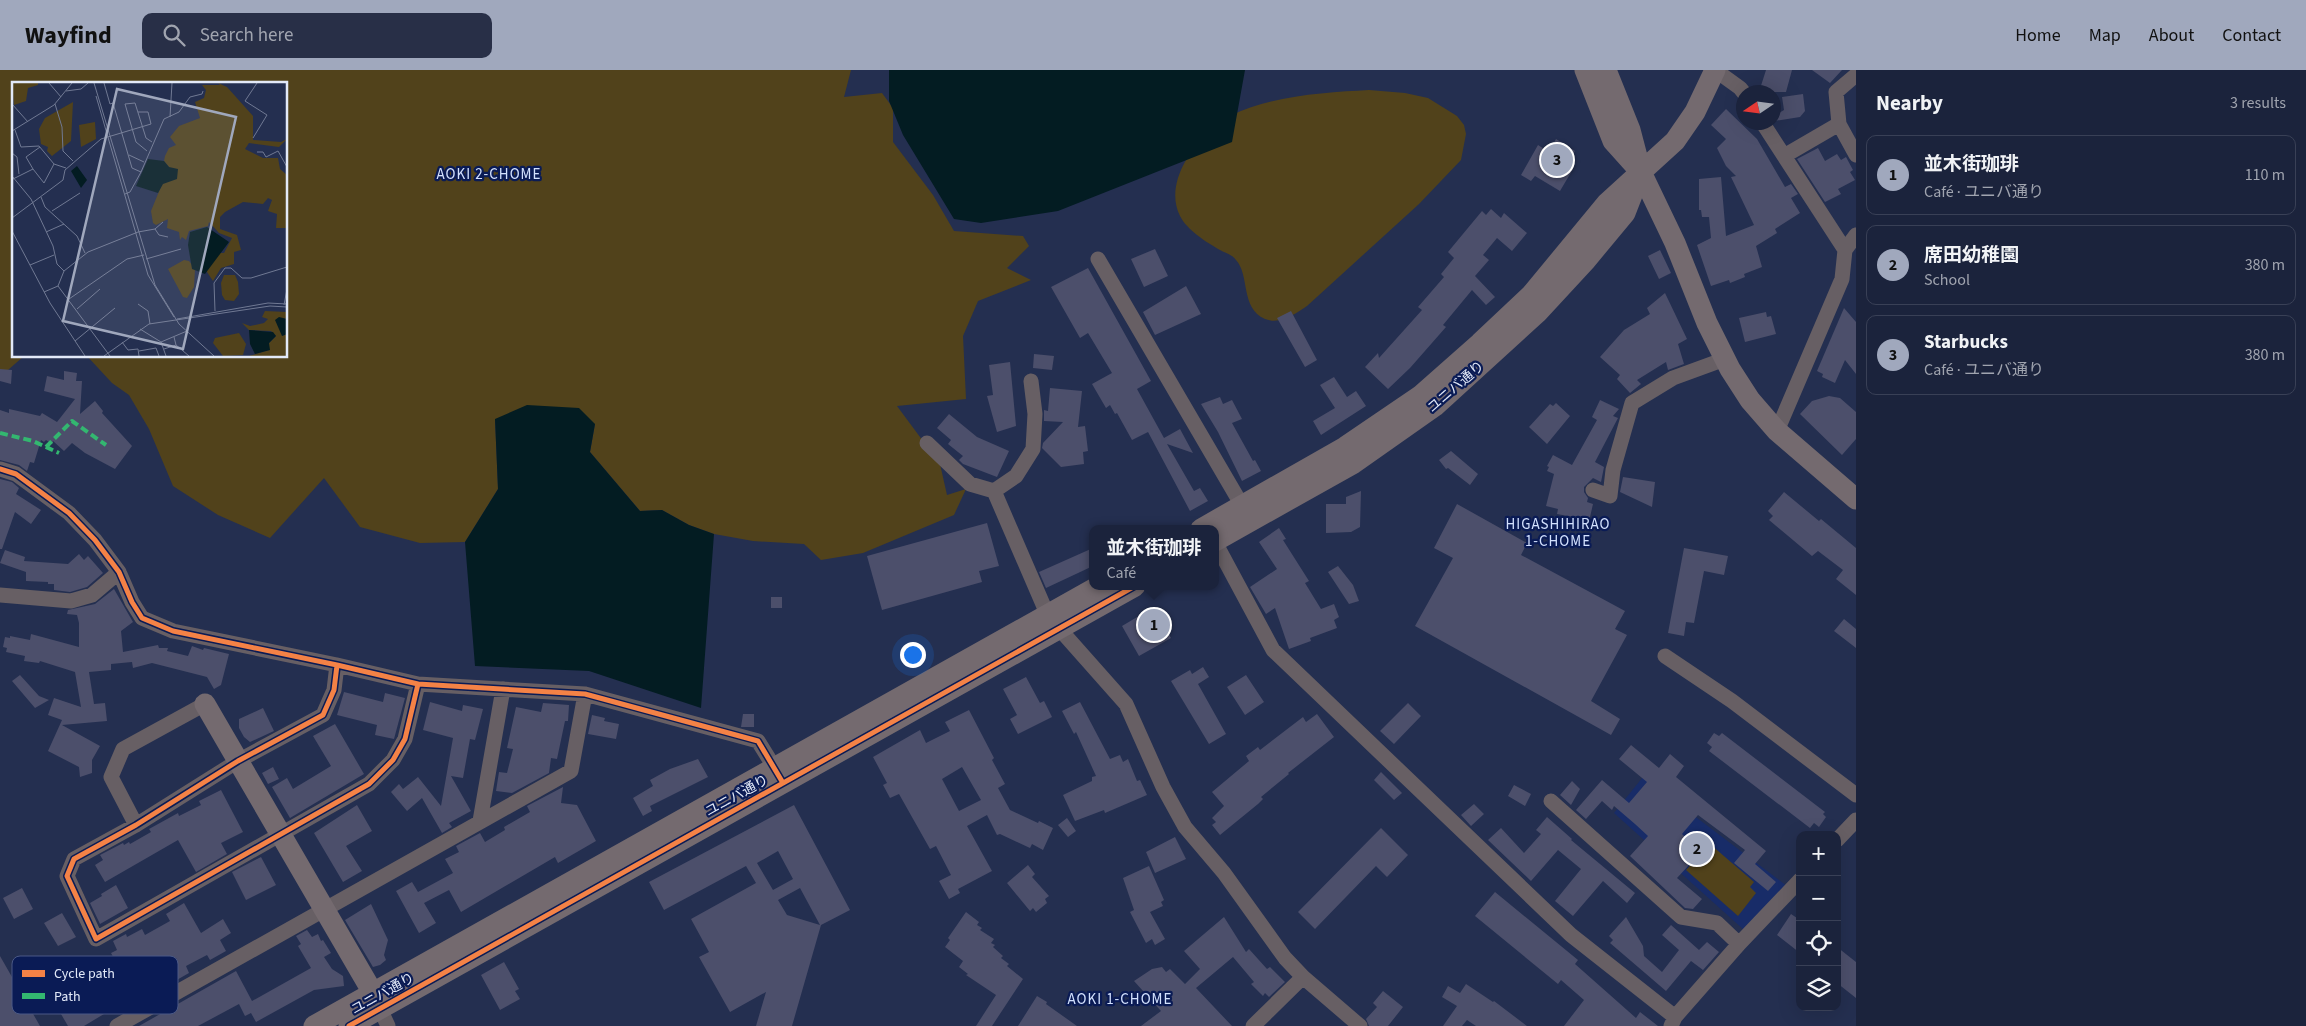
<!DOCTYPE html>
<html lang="en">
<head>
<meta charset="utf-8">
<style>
  body { margin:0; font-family:"Source Sans 3","Noto Sans JP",sans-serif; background:#282f47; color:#f1f3f6 }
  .controls { position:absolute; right:15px; bottom:15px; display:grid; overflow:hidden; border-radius:10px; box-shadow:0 5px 20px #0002 }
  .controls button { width:45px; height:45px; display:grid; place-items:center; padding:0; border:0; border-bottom:1px solid #394056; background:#1b233c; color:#f1f3f6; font:25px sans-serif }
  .compass { position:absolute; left:1736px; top:15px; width:45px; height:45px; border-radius:50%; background:#1b233c; box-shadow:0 5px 20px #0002; rotate:257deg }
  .you { position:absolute; left:912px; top:584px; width:18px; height:18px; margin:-12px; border:4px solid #fff; border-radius:50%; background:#1a73e8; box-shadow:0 0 0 8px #1a73e833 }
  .badge { display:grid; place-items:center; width:32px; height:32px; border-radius:50%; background:#a0a8bd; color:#111; font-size:16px; font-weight:700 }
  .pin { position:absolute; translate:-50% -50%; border:2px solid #fff; box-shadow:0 1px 5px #0006 }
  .popup { position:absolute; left:1089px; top:455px; width:130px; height:65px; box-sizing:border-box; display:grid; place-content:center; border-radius:10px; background:#1b233c; filter:drop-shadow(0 1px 4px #0005); font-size:16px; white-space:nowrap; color:#a0a4af }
  .popup b { font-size:19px; color:#f1f3f6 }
  .popup::after { content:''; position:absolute; left:50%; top:100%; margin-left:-10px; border:10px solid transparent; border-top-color:#1b233c }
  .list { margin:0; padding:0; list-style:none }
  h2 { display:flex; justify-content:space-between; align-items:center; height:65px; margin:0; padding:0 20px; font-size:21px }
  h2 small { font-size:16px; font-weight:400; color:#a0a4af }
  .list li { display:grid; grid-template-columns:32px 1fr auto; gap:15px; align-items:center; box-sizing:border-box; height:80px; margin:0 10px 10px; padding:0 10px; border:1px solid #394056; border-radius:10px }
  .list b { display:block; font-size:19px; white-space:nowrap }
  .list p { margin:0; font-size:16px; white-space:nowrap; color:#a0a4af }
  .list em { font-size:16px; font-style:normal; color:#a0a4af }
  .icon { flex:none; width:28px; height:28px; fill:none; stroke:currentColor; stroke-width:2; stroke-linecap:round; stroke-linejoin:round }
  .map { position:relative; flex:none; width:1856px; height:956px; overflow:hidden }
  header { display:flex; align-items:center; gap:30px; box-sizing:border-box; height:70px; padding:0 25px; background:#a0a8bd; color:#111 }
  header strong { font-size:24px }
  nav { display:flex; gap:28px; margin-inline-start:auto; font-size:18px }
  .search { width:350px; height:45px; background:#282f47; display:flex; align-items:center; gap:12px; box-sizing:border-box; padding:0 18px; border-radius:10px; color:#a0a4af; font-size:19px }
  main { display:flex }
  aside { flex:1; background:#1b233c }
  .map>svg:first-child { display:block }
</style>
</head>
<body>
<header>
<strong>Wayfind</strong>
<div class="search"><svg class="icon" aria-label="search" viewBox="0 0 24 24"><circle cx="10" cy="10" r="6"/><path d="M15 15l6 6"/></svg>Search here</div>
<nav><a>Home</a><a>Map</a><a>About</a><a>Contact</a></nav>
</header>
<main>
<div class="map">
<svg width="1856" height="956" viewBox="0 0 1856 956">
  <rect width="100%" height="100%" fill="#242f50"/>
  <path fill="#182c68" d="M1643 707 1787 816 1744 860 1614 743Z"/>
  <path fill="#51421b" d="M0 0H851L844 27 882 23 893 38V72L933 125 954 161 1023 166 1029 176 1007 198 1031 210 978 231 963 266 966 329 897 336 940 394 947 425 966 419 954 445 863 483 821 490 804 474 753 471 714 464 689 455 662 440 640 441 590 382 595 354 495 349 498 419 465 472 420 473 360 457 324 408 270 468 218 445 173 416 149 359 129 325 112 313 87 286H286V14H14V286H24L0 307Z
    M1369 20 1405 23 1428 28 1457 46 1464 55 1466 64 1461 90 1419 134 1307 236C1295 244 1280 255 1265 249 1240 238 1250 205 1236 190 1233 185 1225 183 1220 180 1206 172 1187 160 1180 146 1171 128 1176 108 1185 92 1189 85 1193 75 1198 69 1238 27 1315 23 1369 20Z
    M1710 774 1754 812 1750 817 1756 823 1738 846 1686 800Z"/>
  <path fill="#031c22" d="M889 0H1245L1232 72 1058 141 981 153 954 149 903 65 889 31Z
    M527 335 579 338 595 354 590 382 640 441 662 440 689 455 714 464 701 638 589 601 475 596 465 472 498 419 495 349Z"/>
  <path fill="#4c4f6b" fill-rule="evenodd" d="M1766 0H1792L1786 22H1759Z
    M1812 0H1842L1830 13Z
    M1803 24 1805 41 1800 47 1774 51V46L1784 40 1782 27Z
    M1726 39 1757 69 1785 117 1791 114 1798 124 1791 128 1800 143 1775 159 1777 163 1756 176 1762 197 1744 204 1745 207 1730 213 1729 210 1711 216 1697 175 1711 168 1709 147H1702L1701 140H1699V109L1721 107 1726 166 1754 155 1731 107 1736 106 1726 96 1717 78 1726 69 1711 55Z
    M1556 69 1575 81 1566 95 1573 99 1560 121 1535 106 1531 111 1521 105 1538 75 1549 82Z
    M1818 78 1825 91 1837 84 1841 90 1846 87 1853 100 1850 102 1855 110 1838 119 1841 124 1825 132 1797 89Z
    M1491 139 1501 148 1504 143 1527 163 1512 181 1497 168 1483 185 1489 190 1475 206 1495 227 1486 235 1472 220 1443 255 1446 257 1410 298 1388 319 1365 297 1378 283 1379 288 1422 240 1418 237 1444 207 1441 204 1454 188 1448 182 1482 141 1486 145Z
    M1155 179 1168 206 1144 217 1131 189Z
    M1660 180 1671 203 1659 209 1648 186Z
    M1088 198 1151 311 1137 319 1164 368 1180 359 1193 383 1167 374 1194 421 1200 418 1208 431 1190 441 1148 362 1132 370 1117 343 1115 344 1110 335 1106 338 1092 314 1112 303 1088 263 1080 268 1051 217Z
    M1186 216 1201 244 1155 265 1143 242Z
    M1665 223 1687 269 1678 274 1684 294 1668 300 1666 292 1637 310 1641 314 1630 323 1617 309 1620 305 1600 287 1624 260 1650 244 1647 238Z
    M1844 238 1856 252V304L1845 290 1835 313 1822 307 1823 304 1817 301Z
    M1291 241 1317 290 1305 297 1277 248Z
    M1766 242 1767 247 1771 246 1776 264 1745 272 1739 248Z
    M1034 284 1054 286 1052 300 1033 298Z
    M1010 292 1016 356 997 362 987 326 993 325 989 295Z
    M0 299 12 300 11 314 0 311Z
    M64 301 77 303 76 311H82L80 344 95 331 103 341 102 343 132 376 115 399 85 383 72 373 64 381 53 371 52 374 46 370 44 372 41 370 34 393 30 392 27 401 19 395 0 390V340L9 343V339L40 346 42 343 57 352 75 329 44 321 47 306 64 310Z
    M1334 307 1347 327 1356 321 1366 336 1321 365 1313 351 1335 338 1320 315Z
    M1050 318 1082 321 1078 357 1085 356 1088 381 1083 382 1084 394 1061 397 1042 378 1043 373 1063 352 1044 351V340L1048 341Z
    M1829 326 1840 328 1856 342V369L1842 385 1800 344 1812 331Z
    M1220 327 1223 334 1232 330 1242 349 1232 353 1253 391 1255 390 1261 401 1242 411 1218 362 1201 334Z
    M1600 330 1619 339 1613 346 1618 348 1595 392 1604 397 1601 412 1593 408 1584 417V422L1588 428 1587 432 1593 434 1588 456 1572 452 1573 447 1557 444 1558 439 1546 436 1554 404 1547 401 1549 397 1547 396 1553 385 1572 395 1597 350 1592 347Z
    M1556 333 1570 346 1547 374 1529 357 1550 334 1553 336Z
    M949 344 977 367 1009 381 997 407 963 394 959 390 963 386 948 374 951 370 937 358Z
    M1451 381 1478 404 1470 415 1448 398 1446 399 1439 390Z
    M1623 407 1655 412 1652 437 1620 422Z
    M0 409 12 412 19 418 16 424 41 440 31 454 15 442 2 479H0Z
    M1361 421 1360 457 1351 462 1326 463V434H1346V427Z
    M1784 422 1819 451 1821 449 1856 478V525L1836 509 1843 500 1818 481 1812 486 1769 450 1773 446 1768 441Z
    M1457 434 1527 473 1521 485 1625 541 1615 559 1627 565 1591 631 1620 649 1611 665 1415 556 1453 488 1434 478Z
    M987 453 999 496 979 501 982 512 882 540 867 486Z
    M1279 458 1286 469 1283 470 1309 511 1305 513 1321 539 1334 534 1339 547 1334 550 1337 558 1310 568 1311 571 1289 579 1275 538 1266 544 1250 517 1277 499 1259 472Z
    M1093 478V496L1046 518 1039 502Z
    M1684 478 1728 486 1724 505 1704 501 1694 553 1686 552 1684 566 1668 563Z
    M5 480 25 487 24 491 68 494 79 484 84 490 88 486 103 503 87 517 70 522 54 520V514H48V512L26 511V502L0 493Z
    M1338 496 1353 515 1359 531 1349 534 1328 502Z
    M114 519 133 552 121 561 123 582 158 575 159 578H168L167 581 188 586 192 576 203 580 204 578 229 584 221 615 214 619 207 607 152 593 133 598 132 592 111 594V600L89 602 94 634 105 633 107 651 62 655 100 676 92 690V703L80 707 79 697 48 681 62 650 48 645 54 628 81 637 75 602 40 591 39 593 24 591 25 586 6 582 7 578 3 577 5 567 10 568V566L30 570 31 564 79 577V553L77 545 67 544 68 540 95 534Z
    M771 527H782V538H771Z
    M1154 537 1171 568 1139 586 1122 556Z
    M1844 549 1856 559V578L1834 561Z
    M1203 597 1209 607 1198 614 1226 664 1209 674 1171 611 1190 600 1192 604Z
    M20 605 39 626 49 630 35 638 12 611Z
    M1246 605 1264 632 1245 645 1227 617Z
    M1026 607 1040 633 1044 631 1052 647 1018 664 1010 649 1017 645 1003 619Z
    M344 622 383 632 385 623 405 628 394 669 375 665 377 655 337 645Z
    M430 632 462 641 463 635 483 639 475 670 470 669 463 708 451 706 471 741 449 753 452 757 442 763 422 728 407 741 391 722 399 714 403 719 418 707 441 736 453 668 423 660Z
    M1080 632 1110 689 1120 685 1123 692 1128 689 1137 711 1140 710 1147 725 1105 743 1104 740 1075 751 1063 725 1092 711V707L1096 706 1076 662 1074 664 1062 641Z
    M543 633 569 635 568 651H565L557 689 551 688 549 703 512 723 496 721 499 702 507 703 513 679 507 678 516 637 541 642Z
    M1408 633 1421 646 1394 674 1380 661Z
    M263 638 274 661 250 672 244 667 239 658V649Z
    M969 640 994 688 992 690 1005 714 998 718 1010 740 1038 753 1039 751 1053 758 1043 780 1032 774 1030 778 1000 764 997 765 987 745 967 756 992 801 958 819 960 823 949 829 939 811 951 805 936 776 930 779 899 724 890 728 883 715 887 713 873 687 920 660 926 673 950 661 945 652ZM962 697 981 730 959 741 942 709Z
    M743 644H754V657H741Z
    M1317 644 1334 667 1288 703 1289 704 1261 727 1263 729 1258 734 1220 765 1212 755 1216 752 1212 748 1224 736 1212 722 1249 691 1246 686 1258 677 1260 680 1303 647 1306 652Z
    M592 645 605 648 604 651 619 654 616 669 588 664Z
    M335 654 364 704 290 748 272 717 287 708 293 719 331 696 313 666Z
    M1714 663 1719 666 1722 663 1825 742 1823 744 1826 747 1819 757 1814 753 1810 758 1709 681 1712 677 1707 673Z
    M1631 675 1659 698 1670 684 1684 696 1676 707 1766 781 1755 794 1776 812 1768 821 1734 793 1745 780 1698 745 1682 764 1701 782 1677 808 1702 829 1693 839 1685 838 1630 786 1648 766 1635 754 1614 736 1612 740 1602 731 1586 749 1576 740 1602 710 1629 733 1647 712 1619 689Z
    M698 689 708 707 650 736 652 741 643 746 633 728 653 716 650 710 670 699Z
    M273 697 279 709 268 714 262 703Z
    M1381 702 1402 723 1394 730 1374 710Z
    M1572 711 1580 719 1571 735 1560 725Z
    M1514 715 1531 724 1525 736 1508 726Z
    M563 717 561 733 577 735 596 771 558 793 555 787 461 842 449 820 424 833 436 853 419 863 396 821 412 812 418 822 453 803 445 789 459 782 456 776 480 763 485 772 505 760 504 757 530 742 527 736Z
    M221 720 243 762 221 773 227 784 196 802 178 770 105 812 95 795 103 790 100 785 123 773 124 775 129 772 130 774 151 762 149 759 178 743 179 746 201 735 199 731Z
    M1474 734 1484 744 1471 756 1461 745Z
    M357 735 372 761 346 776 362 801 343 812 314 763Z
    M794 735 850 840 821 855 792 956H756L766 922 730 942 699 887 709 882 691 849 756 813 746 796 664 840 649 812ZM778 781 793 809 773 820 757 793ZM800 818 820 855 787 845 778 830Z
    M1547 747 1572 769 1571 770 1635 823 1627 833 1603 811 1573 846 1555 831 1581 799 1558 780 1531 811 1488 770 1501 758 1524 783 1541 764 1536 760Z
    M1067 748 1076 761 1068 767 1058 755Z
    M1381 758 1408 785 1387 807 1376 796 1315 859 1298 842Z
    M1175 767 1186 789 1155 803 1146 782Z
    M261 787 276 815 246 830 232 802Z
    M1028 795 1035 804 1032 807 1049 826 1045 829 1047 833 1036 842 1033 838 1030 841 1007 813Z
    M1149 796 1164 830 1161 832 1163 836 1150 842 1165 869 1155 875 1152 869 1146 873 1130 842 1134 840 1123 808Z
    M116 815 128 838 100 854 90 833 102 826 101 824Z
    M22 818 33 839 14 849 3 828Z
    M1495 822 1578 890 1575 894 1636 948 1640 942 1658 956H1564L1584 930 1561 910 1558 914 1475 846Z
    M184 833 201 863 223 849 231 863 220 870 226 881 210 890 207 885 186 896 189 903 175 911 172 906 164 910 163 908 139 922 121 895 118 896 111 883 117 880 113 871 126 864 127 867 142 859 145 865 170 851 166 844Z
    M371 834 388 870 384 885 386 890 380 895 373 897 345 850Z
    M966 842 979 852 977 855 982 858 980 860 994 869 991 873 995 875 993 877 1003 886 1001 888 1009 894 1007 896 1023 909 992 956H976L996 925 966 905 968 904 959 897 963 891 945 877 950 870 948 868Z
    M62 843 76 867 58 876 44 853Z
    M1791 844 1800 850V883L1777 865Z
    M1224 847 1246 882 1249 879 1267 899 1270 897 1285 912 1269 927 1265 923 1263 926 1251 914 1254 912 1233 887 1196 918 1232 956H1141L1161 941 1134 911 1152 899 1162 897 1166 902 1170 899 1185 914 1200 899 1184 881Z
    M1626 847 1643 876 1644 886 1662 902 1679 880 1662 865 1671 855 1699 880 1707 872 1719 882 1703 900 1691 891 1666 921 1610 873 1613 870 1609 866Z
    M307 860 312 867 318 864 321 871 323 870 331 883 324 887 332 899 343 906 344 916 314 920 256 952 251 943 245 946 239 934 198 956H139L236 901 252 931 311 898 298 876 301 874 296 866Z
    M1837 877 1856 892V928L1837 913Z
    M0 886 40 956H0Z
    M504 892 519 919 515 921 520 929 500 940 481 905Z
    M1466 914 1493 932 1494 931 1527 956H1476L1467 950 1462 956H1443L1457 936 1442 927 1448 916 1460 923Z
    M103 919 114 938 84 956H68L61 944Z
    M1383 921 1403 937 1388 956H1369L1366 949 1377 937 1373 933Z
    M1037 926 1047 932 1046 934 1077 956H1018Z"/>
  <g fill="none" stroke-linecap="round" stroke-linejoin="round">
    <path stroke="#675f64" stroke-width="15" d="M1715 0 1740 18 1744 23
      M1762 52 1845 180
      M1839 54 1836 22 1856 5
      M1784 86 1839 54 1856 85
      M1098 189 1247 444
      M1777 361 1842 209 1845 180 1856 165
      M927 373 970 414 994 421 1048 546 1126 634 1163 717 1185 757 1224 803 1285 888 1303 907 1360 956
      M0 399 16 404 69 443 95 470 119 502 132 532 142 548 173 561 337 595 418 614 585 624 758 671 779 705
      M1593 420 1610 426 1613 400 1632 333 1673 308 1725 289
      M994 421 1016 406 1033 379 1035 344 1031 311
      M1215 472 1273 580 1571 865 1675 947
      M0 525 71 531 92 525 119 502
      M1665 586 1732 631 1856 725
      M337 595 334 620 323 645 238 691 136 755 74 789 67 806 96 869 369 714 393 690 405 669 418 614
      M1551 731 1681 847 1717 853 1739 874
      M480 751 503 619
      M136 755 111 707 123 679 205 634
      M1837 770 1856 750
      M376 930 388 956
      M117 956 571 701 585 624
      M1253 956 1303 907
      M1671 956 1675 947 1739 874 1800 810"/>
    <path stroke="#746a6f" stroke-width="21" d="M1585 0 1613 71 1639 100
      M1606 0 1630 60 1641 102 1675 173 1707 253 1730 299 1750 330 1777 361 1856 429
      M1201 459 1345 377 1420 326 1480 273 1531 225 1607 133 1675 71 1695 42 1715 0
      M1215 471 1354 393 1435 336 1537 243 1586 190 1625 143 1639 107
      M205 634 373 923
      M314 956 1099 516
      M349 956 1135 516"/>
    <path stroke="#33b770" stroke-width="4" stroke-dasharray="8 4" stroke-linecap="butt" d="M0 363 33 371 59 383
      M46 377 72 351 106 375"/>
    <g stroke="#0a1b55" stroke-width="8">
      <path id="cycleway" d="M0 399 16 404 69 443 95 470 119 502 132 532 142 548 173 561 337 595 418 614 585 624 758 671 783 713
        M337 595 334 620 323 645 238 691 136 755 74 789 67 806 96 869 369 714 393 690 405 669 418 614
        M349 956 1135 516"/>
    </g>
    <use href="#cycleway" stroke="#f48246" stroke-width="5"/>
  </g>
  <g text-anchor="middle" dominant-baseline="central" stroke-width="4.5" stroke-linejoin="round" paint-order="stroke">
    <g font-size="14" fill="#e2e9f8" stroke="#0a1b55">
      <text transform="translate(1456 317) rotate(-41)">ユニバ通り</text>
      <text transform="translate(737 726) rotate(-29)">ユニバ通り</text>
      <text transform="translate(383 924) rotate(-29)">ユニバ通り</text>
    </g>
    <g font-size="15" letter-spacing="1" fill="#d3e1fe" stroke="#0a1b55">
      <text x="489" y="104">AOKI 2-CHOME</text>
      <text x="1558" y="454">HIGASHIHIRAO<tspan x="1558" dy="17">1-CHOME</tspan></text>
      <text x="1120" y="929">AOKI 1-CHOME</text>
    </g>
  </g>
  <g transform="translate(12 12)">
    <rect width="275" height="275" fill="#242f50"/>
    <path d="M0 1H26V3L16 6 14 19 2 23ZM206 1 215 5 241 34V58L269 60 275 57 267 65 237 61 233 67 251 76H266L268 87 275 93V146H264L265 132 256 129 260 118 256 116 251 122 231 120 213 130 208 135V147L225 153 229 168 222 170V182L209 186 201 199 195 190V179L202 171H212L220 156 207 151 197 140 196 144 177 149 174 158 170 155 168 158 167 150 155 146 156 137 144 143 141 141 139 129 157 85 152 79 153 74 157 66 164 63 158 55 167 44 188 36 183 20 192 16 194 8 190 3H208ZM61 20 59 59 40 74 35 69 36 65 29 62 27 47 33 36ZM83 40 84 57 69 65 67 43ZM172 178 177 179 183 187 182 205 175 216 171 215 156 187ZM212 193H223L226 200 227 212 222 219 213 218 210 213 209 201ZM253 229 275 230 270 254 275 252V274H237L257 268V261L264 254 259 249 237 248 230 241 238 244 252 241 256 237 250 235ZM227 251 234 262 231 273 211 274 201 261 203 256Z" fill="#51421b"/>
    <path d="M136 77 152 79 157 85 166 87 165 97 151 102 146 111 124 104ZM65 84 75 98 69 106 59 89ZM195 145 217 160 193 192 180 187 176 163 178 150ZM267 235 275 237V252L270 254 263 238ZM237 248 261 250 264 254 257 261 258 268 243 272 238 262Z" fill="#031c22"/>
    <path fill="none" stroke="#707993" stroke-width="1" d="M37 1 49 15M82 1 143 203 167 242 202 274M92 1 98 22 101 21 120 86 129 90M54 9 69 7 76 1M84 14 136 193 162 235M0 22 16 40M43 22 50 45 51 69 61 79M158 35 160 1M3 48 9 65 27 64 42 82 54 86M0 49 42 23 60 1M241 56 255 33 233 19 245 1M135 69 124 60 113 22 123 21 134 56 140 60M245 70H251L254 75 266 69 275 85M0 71 5 75 7 92M117 73 132 80M21 87 32 101 42 82M0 94 19 117 41 164 45 182 52 189M1 97 21 87 14 75 28 65M113 112 118 110 129 90 152 37 167 30 178 15 190 12 191 9M29 115 33 125 65 154 73 171M40 129 68 111M0 136 51 98 53 88 89 57 139 42 136 30H126M143 147 147 153 156 155M0 149 38 221 73 274M34 150 52 142M134 177 169 167M18 183 42 173M46 204 52 189 76 170 126 150 143 147 151 140M32 210 46 204 98 274M57 217 115 177 132 173M126 222 136 229 138 242M272 223 275 207M65 227 88 207M203 229 202 201 213 186H219L230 196H239L275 185M165 237 256 221 275 222M128 247 149 260 154 274M63 259 103 226M110 260 116 268 126 267 127 274M149 260 175 249M164 263 177 274M152 267 164 263 162 255M127 269 144 266 147 274M92 274 137 242 258 224 275 225"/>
    <path fill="#a0a8bd" fill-opacity="0.15" stroke="#a0a8bd" stroke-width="2.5" d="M105 7 224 35 171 267 51 239Z"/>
    <rect width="275" height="275" fill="none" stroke="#e2e9f8" stroke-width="2.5"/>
  </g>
  <rect x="12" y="886" width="166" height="58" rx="8" fill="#0a1b55" stroke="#4b5986" stroke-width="1"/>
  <rect x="22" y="900" width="23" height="7" fill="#f48246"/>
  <rect x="22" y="923" width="23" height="6" fill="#33b770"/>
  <g font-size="14" fill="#e2e9f8">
    <text x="54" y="908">Cycle path</text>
    <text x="54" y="931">Path</text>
  </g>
</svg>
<div class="controls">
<button>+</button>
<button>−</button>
<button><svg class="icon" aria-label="locate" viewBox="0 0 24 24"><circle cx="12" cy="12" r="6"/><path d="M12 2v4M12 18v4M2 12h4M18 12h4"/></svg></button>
<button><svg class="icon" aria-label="layers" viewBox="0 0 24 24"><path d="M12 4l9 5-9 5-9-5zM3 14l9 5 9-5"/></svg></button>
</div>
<svg class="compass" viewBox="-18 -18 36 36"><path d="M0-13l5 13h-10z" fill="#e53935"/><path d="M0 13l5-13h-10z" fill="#a0a4af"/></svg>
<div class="you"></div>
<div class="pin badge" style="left:1154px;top:555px">1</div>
<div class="popup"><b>並木街珈琲</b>Café</div>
<div class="pin badge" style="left:1697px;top:779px">2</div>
<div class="pin badge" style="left:1557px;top:90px">3</div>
</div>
<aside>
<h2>Nearby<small>3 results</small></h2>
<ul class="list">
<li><span class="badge">1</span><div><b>並木街珈琲</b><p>Café · ユニバ通り</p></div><em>110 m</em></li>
<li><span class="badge">2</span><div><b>席田幼稚園</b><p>School</p></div><em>380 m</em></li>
<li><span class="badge">3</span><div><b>Starbucks</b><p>Café · ユニバ通り</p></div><em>380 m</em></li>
</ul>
</aside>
</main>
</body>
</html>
